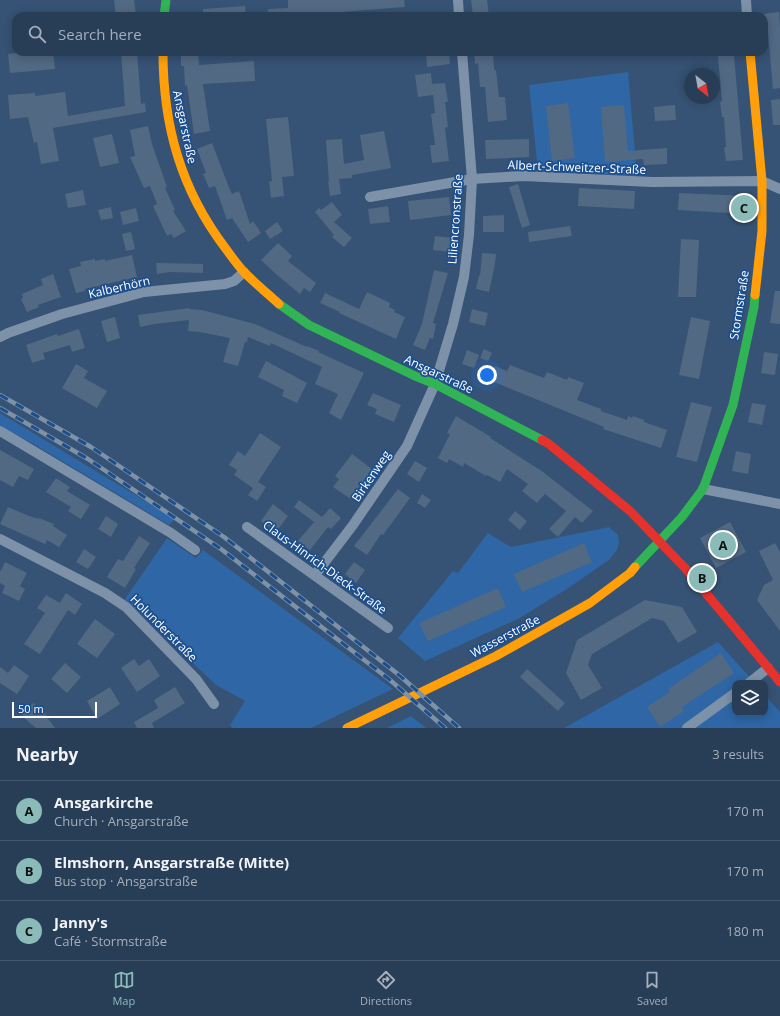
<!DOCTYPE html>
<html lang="en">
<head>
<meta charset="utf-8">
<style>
  body { margin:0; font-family:"Open Sans",sans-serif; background:#30455d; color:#f1f3f6 }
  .controls { position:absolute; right:12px; bottom:12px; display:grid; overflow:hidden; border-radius:8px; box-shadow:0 2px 10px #0003 }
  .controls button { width:36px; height:36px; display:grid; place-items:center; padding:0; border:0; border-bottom:1px solid #44576d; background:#283e57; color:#f1f3f6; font:20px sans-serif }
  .compass { position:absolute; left:684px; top:68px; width:36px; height:36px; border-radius:50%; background:#283e57; box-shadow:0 2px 10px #0003; rotate:149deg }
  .scale { position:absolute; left:12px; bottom:10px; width:85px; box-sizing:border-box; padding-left:4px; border:2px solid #fff; border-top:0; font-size:11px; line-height:14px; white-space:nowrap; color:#fff; -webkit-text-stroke:3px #1b4f8f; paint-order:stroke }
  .you { position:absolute; left:487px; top:375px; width:14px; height:14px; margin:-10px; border:3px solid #fff; border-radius:50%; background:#1a73e8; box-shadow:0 0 0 6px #1a73e833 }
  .badge { display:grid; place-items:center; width:26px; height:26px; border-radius:50%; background:#8bbbb9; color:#111; font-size:13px; font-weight:700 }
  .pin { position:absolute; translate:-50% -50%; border:2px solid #fff; box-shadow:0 1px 4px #0006 }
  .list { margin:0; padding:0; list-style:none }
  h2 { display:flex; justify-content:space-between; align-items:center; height:52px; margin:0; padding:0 16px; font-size:17px }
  h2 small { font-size:13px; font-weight:400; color:#a5aeba }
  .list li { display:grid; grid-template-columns:26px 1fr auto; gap:12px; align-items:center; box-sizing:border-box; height:60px; padding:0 16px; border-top:1px solid #44576d }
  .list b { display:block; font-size:15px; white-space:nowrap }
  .list p { margin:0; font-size:13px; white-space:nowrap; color:#a5aeba }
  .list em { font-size:13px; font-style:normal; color:#a5aeba }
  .icon { flex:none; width:22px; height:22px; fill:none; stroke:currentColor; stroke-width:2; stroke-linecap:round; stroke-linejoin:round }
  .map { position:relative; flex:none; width:780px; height:728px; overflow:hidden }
  .search { position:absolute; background:#283e57; box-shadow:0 2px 10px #0003; left:12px; right:12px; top:12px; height:44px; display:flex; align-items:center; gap:10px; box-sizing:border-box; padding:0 14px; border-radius:12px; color:#a5aeba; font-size:15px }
  .sheet { height:232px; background:#283e57 }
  nav { display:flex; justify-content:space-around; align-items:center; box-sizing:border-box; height:56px; border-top:1px solid #44576d; background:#283e57; font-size:11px; color:#a5aeba }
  nav a { display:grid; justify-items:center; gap:2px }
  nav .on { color:#8bbbb9 }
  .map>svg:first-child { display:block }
</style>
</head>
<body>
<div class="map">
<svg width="780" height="728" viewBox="0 0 780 728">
  <rect width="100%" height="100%" fill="#365274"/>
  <path fill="#2f66a5" d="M628 72 637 176 538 171 529 85Z
    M0 413 175 519 169 525 35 445 0 426Z
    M609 527 618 535 619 543 617 550 609 560 567 589 518 619 425 661 398 638 453 571 458 573 488 533 511 547Z
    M167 538 196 558 203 550 393 689 311 728H232L230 725 245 701 216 685 125 599Z
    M718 642 755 683H735V713H765V695L780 712V728H564Z
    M411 716 426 728H387Z"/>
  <path fill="#526984" d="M114 0H134L136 16H116Z
    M288 0H404L405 7 290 16H268V9L288 8Z
    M471 0H487L489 16H473Z
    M245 6 246 16H203V9Z
    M779 12 780 28V88L773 89 768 32H766L764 14Z
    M24 52H53L55 69 10 73 8 54Z
    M121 52H137L141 104 145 103 146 112 53 128 59 161 41 164 37 142 34 143 28 117 10 119 8 95 35 93V96L65 92 68 116 125 106Z
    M181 52H198L199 65 254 61 255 81 203 84 210 131 194 134 187 85 185 86 184 66H181Z
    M426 52H449L450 64 427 67Z
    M474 52H493L494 70H496L499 97H505L507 120 488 122 485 87H480L478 63 475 64Z
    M734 55 743 160 726 161 724 147H726L724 117H722L720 102 722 101 718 56Z
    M431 73 432 84 445 83 448 102H445L448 127 445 128 449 161 432 163 430 145H435L431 114 435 113 433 95 418 97 415 75Z
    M780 99V125H773L771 100Z
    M568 103 575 158 552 161 546 106Z
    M624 105 628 151 667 148V164L644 165 643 159 605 162 601 107Z
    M675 105 676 120 655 121 654 107Z
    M288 117 294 176 282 177 284 196 271 198 269 182 272 181 266 119Z
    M148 126 152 144 167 187 165 188 175 210 173 211 186 231 174 238 171 234 167 236 153 206 157 204 150 186 144 188 130 157 135 156 130 130Z
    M384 131 391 168 352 175V178L339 179 341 194 330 196 328 181H329L326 140 342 139 344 164 364 160 360 135Z
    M112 134 119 163 100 167 93 138Z
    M529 139V157L486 159 485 140Z
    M212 143 230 190 232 194 239 191 250 224 253 221 261 233 248 242 232 218 227 220 215 186 209 188 203 174 206 173 197 149Z
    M518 184 530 225 522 228 509 187Z
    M579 188 635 191 634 209 578 206Z
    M83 190 86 205 68 208 65 194Z
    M679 193 747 196 746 214 678 210Z
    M449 197 451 215 410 220 408 201Z
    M332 202 342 215 334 222 352 238 344 247 332 237 334 235 315 212 319 208 321 210Z
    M388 206 390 222 370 224 368 209Z
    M111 207 113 218 101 220 98 210Z
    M136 208 139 221 123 225 120 212Z
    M504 215V232H483V216Z
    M277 222 283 231 270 239 265 231Z
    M570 226 572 236 529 242 528 232Z
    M131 232 135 249 126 251 122 234Z
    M435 236 453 238 451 252 433 250Z
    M681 239 699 240 696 297H678Z
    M278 243 292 256 288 261 316 283 310 292 304 288 300 294 277 275 261 260Z
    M482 253 496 254 495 264 489 292 476 289 479 275 480 276Z
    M132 255 137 277 85 289V291L76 293 69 269 81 266 80 262 95 259V261L105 259V261Z
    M156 263 203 264V273L171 272 157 274Z
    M434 270 448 273 433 323 436 324 433 339 430 338 425 350 413 345 422 324Z
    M53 274 61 297 38 305 39 307 27 312 21 299 23 298 22 294 43 285 41 279Z
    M775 291H780V324L770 323Z
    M367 292 390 303 389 307 395 310 394 312 405 317 396 339 339 313 340 312 320 303 325 293 359 309Z
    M189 308V309L202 310 255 324 307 347V346L319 351 318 352 364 373 341 420 329 413 338 394 315 384 322 367 271 343 270 346 248 337 247 342H245L238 366 223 362 230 338 200 332 188 331 189 320 154 324 140 327 138 315Z
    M472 309 488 313 485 326 469 322Z
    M115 317 120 338 107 342 101 321Z
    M691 317 710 321 699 379 679 375Z
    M79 329 85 348 72 352 70 345 43 353 45 359 32 363 26 345 57 334 58 336Z
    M484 349 492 353 488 361 480 358Z
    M467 350 479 355 474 368 462 364Z
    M764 352 778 354 775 375 761 373Z
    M266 361 307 383 297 403 282 396 284 390 258 377Z
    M76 364 88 371 84 378 107 391 97 408 62 388Z
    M510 365 544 378 547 372 567 380 568 377 584 383 577 400 601 409V411L627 420 628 416 632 418 633 416 644 420V422L667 430 661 448 603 429 604 427 489 380 495 366 507 371Z
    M373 393 401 405 394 422 375 414 377 409 367 405Z
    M691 402 712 407 697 462 676 457Z
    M752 403 766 405 762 425 748 422Z
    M456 416 491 437 490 438 543 472 593 511 582 523 575 517 558 537 549 529 566 511 545 494 537 503 522 491 528 484 507 469 500 482 487 475 486 476 464 463 463 467 449 459 447 463 438 458 450 434 447 433Z
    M260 433 281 447 258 482 266 487 257 501 248 495 253 488 234 475 237 470 229 465 238 451 245 456Z
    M0 450 34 469 28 480 19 476 13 487 0 480Z
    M736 451 751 454 748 474 732 471Z
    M352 454 373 470 351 499 333 487 339 479 335 476Z
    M415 461 427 468 419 482 407 474Z
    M56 478 70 487 67 491 90 505 81 519 68 511 71 507 46 492Z
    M398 489 410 498 383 535 381 534 367 555 354 546Z
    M422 494 431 500 425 508 417 503Z
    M299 500 322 517 330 508 341 518 331 529 328 527 310 550 298 541 314 522 294 507Z
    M273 504 288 516 276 532 261 521Z
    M8 507 29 516 39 519V518L54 524 53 526 67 535 59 547 47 540 45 544 0 524Z
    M515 511 527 521 520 530 508 520Z
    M106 516 118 524 111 537 98 529Z
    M730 522 746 552 716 568 700 538Z
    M139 536 150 543 134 568 136 569 125 588 107 577 118 559 123 561Z
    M584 543 592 562 522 592 514 574Z
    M775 543 780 552V631L757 600 764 585 773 580 759 551Z
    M84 549 96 557 88 569 76 562Z
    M5 562 27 573 20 586 25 589 19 601 2 593 5 586 0 583V572Z
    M354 562 365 570 356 583 345 574Z
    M498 588 506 607 428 641 419 623Z
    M66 593 82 604 75 615 68 610 40 654 24 644 45 613 37 608 46 595 60 603Z
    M645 600 682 607 697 632 678 643 664 621 652 618 592 654 588 665 602 688 581 700 566 673 577 640Z
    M95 619 115 634 97 658 77 644Z
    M721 653 734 673 682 707 684 711 660 727 647 707 670 692 668 689Z
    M134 659 139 666 149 659 160 676 137 692 121 668Z
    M65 663 81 677 67 693 51 679Z
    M14 665 29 676 17 694 0 683V667L8 673Z
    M527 669 565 703 558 711 520 677Z
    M110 687 120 704 97 719 87 701Z
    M175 687 185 703 152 723 154 728H137L134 722 158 708 154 700Z
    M33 703 47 715 46 716 55 728H36L22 716Z"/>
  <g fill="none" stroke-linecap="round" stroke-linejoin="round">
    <path stroke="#7d92a8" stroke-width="10" d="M458 0 459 16
      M746 0 747 16
      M370 197 472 179 523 176 652 182 762 181 780 189
      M0 337 8 333 62 314 144 292 225 284 234 281 244 272
      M0 431 171 533 195 550
      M703 489 780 504
      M247 527 388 628
      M0 539 105 593 126 607 196 679 214 704
      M315 575 353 525 407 446 435 384 453 324 464 277 469 235 472 179 462 52
      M749 683 768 668
      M687 728 735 693"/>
    <path stroke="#30b455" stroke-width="9" d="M164 16 166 0
      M279 304 309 325 415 376 435 384 542 440
      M635 567 682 517 703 489 733 405 754 307 755 295"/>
    <path stroke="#ff9f0a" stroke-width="9" d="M163 52C163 126 181 190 226 249 232 257 238 266 245 273 256 284 268 294 279 304
      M750 52 762 181V231L755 295
      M347 728 496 656 590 603 630 573 635 567"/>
    <path stroke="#e5322d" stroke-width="9" d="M542 440 549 444 630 511 685 568 780 682"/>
    <g stroke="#7e92a7" stroke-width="4.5">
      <path id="rail" d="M0 395 91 447 224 537 399 675 459 728
        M0 408 88 459 221 549 390 680 445 728"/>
    </g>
    <use href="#rail" stroke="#1b4f8f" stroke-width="3" stroke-dasharray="9" stroke-linecap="butt"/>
  </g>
  <g text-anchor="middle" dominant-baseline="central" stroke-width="3.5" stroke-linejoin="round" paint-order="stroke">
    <g font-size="12" fill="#fff" stroke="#1b4f8f">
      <text transform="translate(185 127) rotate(78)">Ansgarstraße</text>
      <text transform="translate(577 167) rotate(2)">Albert-Schweitzer-Straße</text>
      <text transform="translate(455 219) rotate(-86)">Liliencronstraße</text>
      <text transform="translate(119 287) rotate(-13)">Kalberhörn</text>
      <text transform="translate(739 305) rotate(-81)">Stormstraße</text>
      <text transform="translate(439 374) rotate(25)">Ansgarstraße</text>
      <text transform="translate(371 476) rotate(-56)">Birkenweg</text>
      <text transform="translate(325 567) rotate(36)">Claus-Hinrich-Dieck-Straße</text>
      <text transform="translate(164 628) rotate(45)">Holunderstraße</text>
      <text transform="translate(505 636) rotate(-28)">Wasserstraße</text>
    </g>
  </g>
</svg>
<div class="controls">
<button><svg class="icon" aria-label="layers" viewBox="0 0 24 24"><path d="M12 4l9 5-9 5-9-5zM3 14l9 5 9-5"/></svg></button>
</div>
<svg class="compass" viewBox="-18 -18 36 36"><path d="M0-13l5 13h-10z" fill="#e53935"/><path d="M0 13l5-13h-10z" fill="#a5aeba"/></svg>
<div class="scale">50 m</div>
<div class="you"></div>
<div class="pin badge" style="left:723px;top:545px">A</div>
<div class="pin badge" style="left:702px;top:578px">B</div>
<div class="pin badge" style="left:744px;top:208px">C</div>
<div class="search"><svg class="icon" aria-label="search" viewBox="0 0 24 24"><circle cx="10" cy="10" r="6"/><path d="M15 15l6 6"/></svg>Search here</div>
</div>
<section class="sheet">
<h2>Nearby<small>3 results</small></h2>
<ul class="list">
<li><span class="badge">A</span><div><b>Ansgarkirche</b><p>Church · Ansgarstraße</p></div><em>170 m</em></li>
<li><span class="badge">B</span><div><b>Elmshorn, Ansgarstraße (Mitte)</b><p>Bus stop · Ansgarstraße</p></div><em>170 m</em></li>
<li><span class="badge">C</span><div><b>Janny's</b><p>Café · Stormstraße</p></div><em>180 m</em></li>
</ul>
</section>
<nav>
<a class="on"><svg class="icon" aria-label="map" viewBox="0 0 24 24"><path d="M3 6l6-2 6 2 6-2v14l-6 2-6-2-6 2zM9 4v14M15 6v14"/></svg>Map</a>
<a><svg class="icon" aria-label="directions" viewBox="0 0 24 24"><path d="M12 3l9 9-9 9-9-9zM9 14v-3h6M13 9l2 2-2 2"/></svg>Directions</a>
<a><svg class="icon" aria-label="saved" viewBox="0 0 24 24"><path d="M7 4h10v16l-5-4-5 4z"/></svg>Saved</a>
</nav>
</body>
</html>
